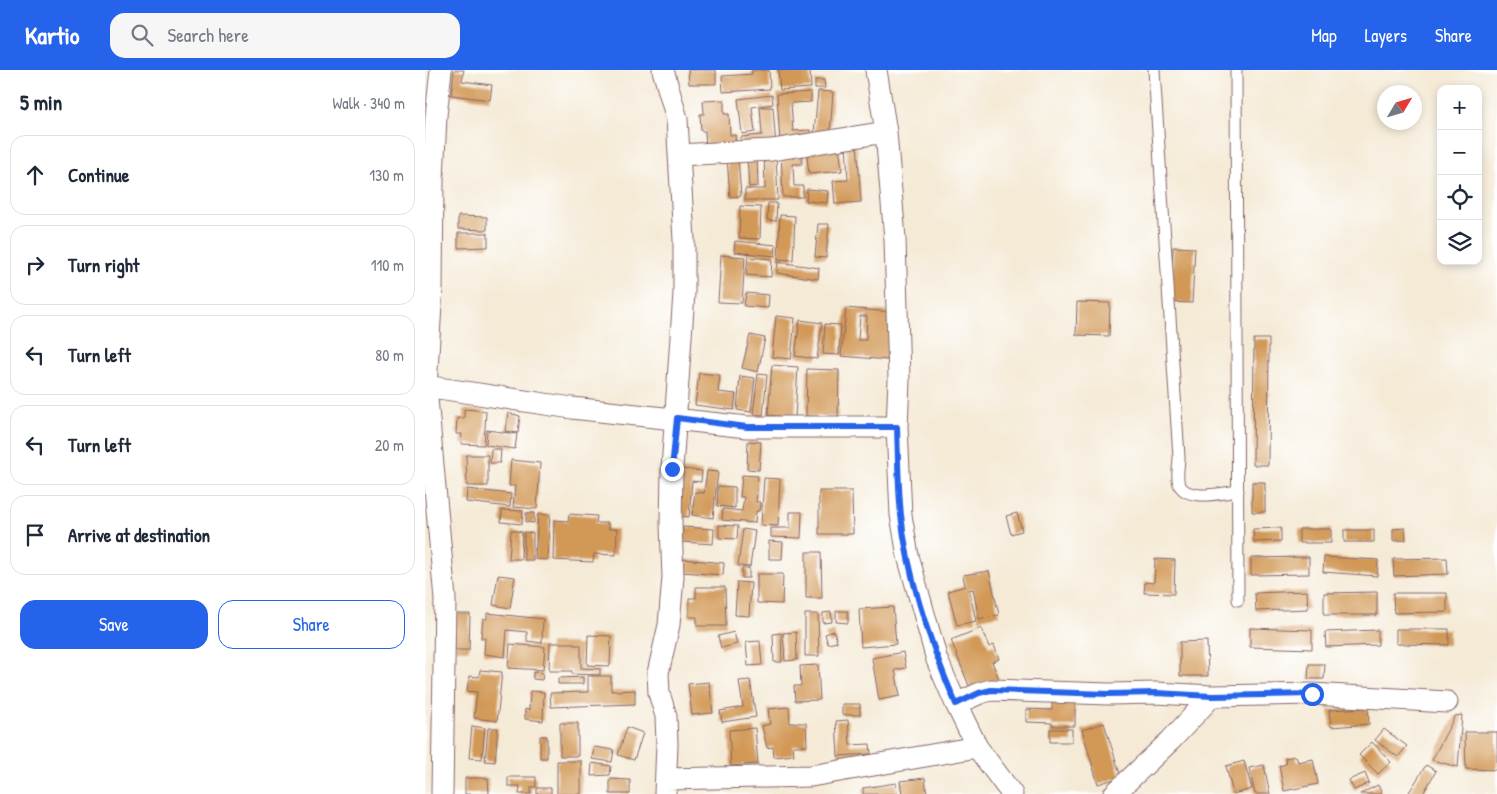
<!DOCTYPE html>
<html lang="en">
<head>
<meta charset="utf-8">
<style>
  body { margin:0; font-family:"Patrick Hand",sans-serif; background:#f6f6f7; color:#1f2937 }
  .controls { position:absolute; right:15px; top:15px; display:grid; overflow:hidden; border-radius:10px; box-shadow:0 2px 8px #0003 }
  .controls button { width:45px; height:45px; display:grid; place-items:center; padding:0; border:0; border-bottom:1px solid #e0e1e3; background:#fff; color:#1f2937; font:25px sans-serif }
  .compass { position:absolute; left:952px; top:15px; width:45px; height:45px; border-radius:50%; background:#fff; box-shadow:0 2px 8px #0003; rotate:52deg }
  .stop { position:absolute; width:15px; height:15px; margin:-11px; border:4px solid #2563eb; border-radius:50%; background:#fff }
  .stop.end { background:#2563eb; border-color:#fff; box-shadow:0 1px 5px #0008 }
  .list { margin:0; padding:0; list-style:none }
  h2 { display:flex; justify-content:space-between; align-items:center; height:65px; margin:0; padding:0 20px; font-size:21px }
  h2 small { font-size:16px; font-weight:400; color:#747a83 }
  .list li { display:grid; grid-template-columns:32px 1fr auto; gap:15px; align-items:center; box-sizing:border-box; height:80px; margin:0 10px 10px; padding:0 10px; border:1px solid #e0e1e3; border-radius:15px }
  .list b { display:block; font-size:19px; white-space:nowrap }
  .list em { font-size:16px; font-style:normal; color:#747a83 }
  .actions { display:flex; gap:10px; padding:15px 20px }
  .actions a { flex:1; padding:11px 0; border:1px solid #2563eb; border-radius:15px; text-align:center; font-size:18px; color:#2563eb }
  .actions .main { background:#2563eb; color:#fff }
  .icon { flex:none; width:28px; height:28px; fill:none; stroke:currentColor; stroke-width:2; stroke-linecap:round; stroke-linejoin:round }
  .map { position:relative; flex:none; width:1072px; height:724px; overflow:hidden }
  header { display:flex; align-items:center; gap:30px; box-sizing:border-box; height:70px; padding:0 25px; background:#2563eb; color:#fff }
  header strong { font-size:24px }
  nav { display:flex; gap:28px; margin-inline-start:auto; font-size:18px }
  .search { width:350px; height:45px; background:#f6f6f7; display:flex; align-items:center; gap:12px; box-sizing:border-box; padding:0 18px; border-radius:15px; color:#747a83; font-size:19px }
  main { display:flex }
  aside { flex:1; background:#fff }
  .map>svg:first-child { display:block }
</style>
</head>
<body>
<header>
<strong>Kartio</strong>
<div class="search"><svg class="icon" aria-label="search" viewBox="0 0 24 24"><circle cx="10" cy="10" r="6"/><path d="M15 15l6 6"/></svg>Search here</div>
<nav><a>Map</a><a>Layers</a><a>Share</a></nav>
</header>
<main>
<aside>
<h2>5 min<small>Walk · 340 m</small></h2>
<ul class="list">
<li><svg class="icon" aria-label="ahead" viewBox="0 0 24 24"><path d="M12 20V5M6 11l6-6 6 6"/></svg><div><b>Continue</b></div><em>130 m</em></li>
<li><svg class="icon" aria-label="right" viewBox="0 0 24 24"><path d="M7 20v-9h11M14 6l5 5-5 5"/></svg><div><b>Turn right</b></div><em>110 m</em></li>
<li><svg class="icon" aria-label="left" viewBox="0 0 24 24"><path d="M17 20v-9H6M10 6l-5 5 5 5"/></svg><div><b>Turn left</b></div><em>80 m</em></li>
<li><svg class="icon" aria-label="left" viewBox="0 0 24 24"><path d="M17 20v-9H6M10 6l-5 5 5 5"/></svg><div><b>Turn left</b></div><em>20 m</em></li>
<li><svg class="icon" aria-label="arrive" viewBox="0 0 24 24"><path d="M6 21V4h12l-3 4 3 4H6"/></svg><div><b>Arrive at destination</b></div></li>
</ul>
<div class="actions"><a class="main">Save</a><a>Share</a></div>
</aside>
<div class="map">
<svg width="1072" height="724" viewBox="0 0 1072 724">
  <rect width="100%" height="100%" fill="#fff"/>
  <filter id="ink" filterUnits="userSpaceOnUse"><feTurbulence type="fractalNoise" baseFrequency=".02" numOctaves="2"/><feDisplacementMap in="SourceGraphic" scale="10" xChannelSelector="R" yChannelSelector="G"/><feConvolveMatrix kernelMatrix="1 2 1 2 8 2 1 2 1" color-interpolation-filters="sRGB"/></filter>
  <filter id="wash" filterUnits="userSpaceOnUse"><feTurbulence type="fractalNoise" baseFrequency=".0096" numOctaves="4" result="noise"/><feDisplacementMap in="SourceGraphic" scale="20" xChannelSelector="R" yChannelSelector="G"/><feGaussianBlur stdDeviation="1.12" result="paint"/><feColorMatrix in="noise" values="0 0 0 0 0 0 0 0 0 0 0 0 0 0 0 0 0 1.4 0 .05"/><feComposite in="paint" operator="in"/></filter>
  <g filter="url(#wash)">
    <rect width="100%" height="100%" fill="#f4ead6"/>
    <g id="blocks">
      <path fill="#d29956" fill-rule="evenodd" d="M29 0H39L37 11 67 15 65 30 26 25Z
        M263 0H291V14H264Z
        M327 0H344L345 19 298 22 297 6 327 4Z
        M353 0H385L386 18 355 20Z
        M390 10H399L400 18H390Z
        M393 21 408 22 405 64 389 63Z
        M386 22V32L366 33 368 61 385 60 386 71 355 73 352 24Z
        M347 25 348 34 327 37 330 62 317 64 313 29Z
        M299 30V44H304L305 65H310L311 78 281 80 280 61H276L275 44H279L278 31Z
        M335 37H348L351 77 316 78V67L337 65Z
        M432 72 436 132 410 134 408 111 423 110 421 73Z
        M414 75 417 101 384 104 381 78Z
        M356 81H377V94H368L369 116H378V127H358Z
        M339 84H351L353 130H320V119H340Z
        M313 87 316 126 305 127 302 88Z
        M332 87 333 116 324 117 322 88Z
        M382 119 403 121 402 133 381 131Z
        M343 133H352L351 151 342 150Z
        M315 136 336 137 335 169 314 168Z
        M355 145 370 146 368 190 353 189Z
        M33 146 62 147V160L33 159Z
        M393 154H404L401 188 390 187Z
        M33 163H63V177L33 178Z
        M310 171 351 175 350 186 309 182Z
        M748 177 770 178 767 233 746 232Z
        M296 185 320 187 317 233 293 232Z
        M323 187 347 189 346 207 321 205Z
        M353 192 394 198 393 209 352 203Z
        M321 223 344 225 343 238 319 236Z
        M652 232 685 233 684 266 651 265Z
        M421 238 466 242 463 290 416 286ZM435 246H442L441 270H433Z
        M351 246 370 248 366 289 347 287Z
        M375 250 397 253 392 289 370 286Z
        M400 254 416 255 414 285 398 284Z
        M325 265 340 268 333 302 317 298Z
        M829 269H844L843 395H828Z
        M347 295 373 297 370 348 343 345Z
        M382 299 414 300 413 347 381 346Z
        M274 303 295 305 293 322 311 324 309 340 270 335Z
        M333 304 342 305 338 345 328 344Z
        M315 306 330 308 326 342 312 340Z
        M39 339 61 341 59 375 36 374 37 364H31L32 348H39Z
        M83 343 95 346 93 363 80 361Z
        M62 360 92 364 90 379 61 375Z
        M323 371 336 372 334 400 322 399Z
        M66 379H76L75 393H65Z
        M41 385H63V416H42Z
        M86 390 115 393 112 439 88 437 90 416H84Z
        M257 399 277 401 276 412 267 411 264 447 253 446Z
        M282 401 293 402 288 448 267 445 270 422 279 423Z
        M317 405 333 406 331 432H335L334 441H331L330 453 297 450 298 439 317 441 319 427H315Z
        M339 408 355 409 353 456 336 455Z
        M827 412H840V442H827Z
        M293 416 310 417V438L292 436Z
        M42 419 86 424 85 437 41 432Z
        M394 421H427L428 464H394Z
        M77 440 98 441 97 454 76 452Z
        M365 442H377L376 468 346 467V458H365Z
        M101 443H109V453L101 452Z
        M592 443 597 461 586 464 581 446Z
        M113 444 125 445 122 490 110 489Z
        M144 444 172 446 171 453H183V459H192L191 485 169 484 168 492 128 490 129 450 143 451Z
        M294 455 313 456 312 469 294 468Z
        M258 457 289 459 288 474 257 472Z
        M856 458V471L829 472 828 459Z
        M980 458 981 470 968 471V459Z
        M318 459 330 461 325 497 313 496Z
        M874 459H906V473H874Z
        M86 460 97 462 96 489H84Z
        M919 460H949V472H919Z
        M99 462 108 463V490H99Z
        M344 471 358 472 357 489H344Z
        M381 482H396L397 528H381Z
        M884 487V504L826 505V488Z
        M899 487 953 490 952 506 898 502Z
        M1022 488 1023 504 969 506 968 489Z
        M258 489 299 493 298 505 257 502Z
        M730 489 750 490 749 524 719 523 720 512 729 513Z
        M317 498H324V508H317Z
        M564 501 574 545 554 549 548 519 544 520 551 551 532 555 523 521 540 516 538 505Z
        M332 504H358L357 534 332 533Z
        M73 505 90 507 85 538 68 535Z
        M312 512 326 513 324 546 310 545Z
        M271 517H300L301 556H272V547H264V528H271Z
        M882 521 883 539 831 541 830 523Z
        M952 522V545H899V523Z
        M968 523H1022V542L969 543Z
        M468 537 471 574 436 577 434 539Z
        M411 541H423V553L411 552Z
        M406 542 407 552 398 553V543Z
        M62 543 118 549 117 573 102 571V562L82 560 80 587 59 584 60 568H56L58 549H62Z
        M30 544H45L44 580H30Z
        M380 544H393L394 586H380Z
        M556 558 564 577 569 575 574 589 567 592 574 609 546 621 526 570Z
        M825 558 887 560V579L825 577Z
        M971 559H1024V575L971 574Z
        M953 560V575L901 577 900 562Z
        M409 561 412 572 403 574 400 564Z
        M309 562 312 574 296 578 293 566Z
        M371 562 372 590 360 591 358 563Z
        M356 563 357 592H349L348 564Z
        M163 565 186 566 185 596 162 595Z
        M335 571 337 595 323 596 321 572Z
        M782 571 783 606H755V572Z
        M125 573H149V575H156V598L175 599V605L147 604V601H124Z
        M85 574 120 577 118 600 83 598Z
        M478 582 481 598 470 600 475 626 454 630 447 588Z
        M884 594H900L899 609H883Z
        M393 595 395 630 370 631 369 616H376L375 596Z
        M55 600 77 602 72 651 49 648 52 622 42 621 44 606 54 607Z
        M108 602 118 603 117 610 108 609Z
        M163 606H186V621L210 620V634L126 637 125 623 163 622Z
        M158 607V614H133V608Z
        M325 610 331 647 297 652 295 641 318 637 314 611Z
        M284 612 288 643 267 645 263 614Z
        M105 621 119 622 118 651 100 649V639L104 640Z
        M627 633H650V656H627V653L601 652V639L627 640Z
        M417 634H435V645H417Z
        M364 637 365 653H381L382 676H368L369 685 349 687 348 677 342 678 337 656 345 654 343 639Z
        M943 638 944 654 906 657 904 640Z
        M1037 645 1033 697 1007 690 1030 646Z
        M423 650 425 675 445 674 446 684 413 686 411 651Z
        M135 653H153V686H135Z
        M679 653 696 707 673 714 657 660Z
        M47 656 60 658 57 689 44 688Z
        M202 657 218 663 209 690 193 685Z
        M63 658H73L70 692 60 691Z
        M330 658 333 694 306 696 304 660Z
        M625 659H647V672H625Z
        M959 659 982 676 973 687 950 670Z
        M1040 662H1072V700L1041 699Z
        M115 666H122V688H115Z
        M947 672 966 692 953 704 934 685Z
        M169 677 189 680 187 692 167 689Z
        M871 686 873 692 888 689 893 714 859 721 854 696 861 694 860 688Z
        M132 691H156V724H132Z
        M819 691 827 719 808 724 801 696Z
        M167 693 186 696 185 705 166 706Z
        M839 695 845 724H830L824 698Z
        M1001 695 1011 701 998 724H983Z
        M940 703 944 713 929 720 924 710Z
        M83 707H111V717H106V724H94L95 716H83Z
        M40 708H63L64 724H40Z
        M500 708 502 724H477L475 711Z
        M185 709 205 710V724H185Z
        M471 713 472 724H438V718Z
        M953 715 957 724H935Z
        M112 718H126V724H112Z"/>
    </g>
  </g>
  <g filter="url(#ink)">
    <use href="#blocks" fill-opacity="0" stroke="#866667" stroke-width="1"/>
    <g fill="none" stroke-linecap="round" stroke-linejoin="round">
      <g stroke="#866667" stroke-width="13">
        <path id="service" d="M729 0 754 387C754 395 751 407 754 414 762 432 797 423 813 421
          M811 0 813 530"/>
      </g>
      <g stroke="#866667" stroke-width="23">
        <path id="minor" d="M16 0 11 46 8 109 7 218 1 317 20 529 17 724
          M238 0 252 49 259 170V223L247 399 246 455 248 507 244 555 233 603 234 623 241 646 242 674 240 724
          M451 0 461 62 470 169 474 310 472 357 476 445 483 486 512 590 531 634 552 677 587 724
          M254 85 347 80 461 62
          M0 316 147 338 322 357H472
          M531 634 555 623 566 620 684 624 731 623 787 626 887 624 1022 632
          M241 709 386 706 552 677
          M689 724 746 670 787 626"/>
      </g>
      <use href="#service" stroke="#fff" stroke-width="11"/>
      <use href="#minor" stroke="#fff" stroke-width="21"/>
    </g>
  </g>
  <g fill="none" stroke-linecap="round" stroke-linejoin="round" filter="url(#ink)">
    <path stroke="#2563eb" stroke-width="6" d="M247 399 252 348 322 357H472C473 386 473 416 476 445 483 507 506 576 531 634L554 623 566 620 684 624 731 623 787 626 887 624"/>
  </g>
</svg>
<div class="controls">
<button>+</button>
<button>−</button>
<button><svg class="icon" aria-label="locate" viewBox="0 0 24 24"><circle cx="12" cy="12" r="6"/><path d="M12 2v4M12 18v4M2 12h4M18 12h4"/></svg></button>
<button><svg class="icon" aria-label="layers" viewBox="0 0 24 24"><path d="M12 4l9 5-9 5-9-5zM3 14l9 5 9-5"/></svg></button>
</div>
<svg class="compass" viewBox="-18 -18 36 36"><path d="M0-13l5 13h-10z" fill="#e53935"/><path d="M0 13l5-13h-10z" fill="#747a83"/></svg>
<div class="stop" style="left:887px;top:624px"></div>
<div class="stop end" style="left:247px;top:399px"></div>
</div>
</main>
</body>
</html>
